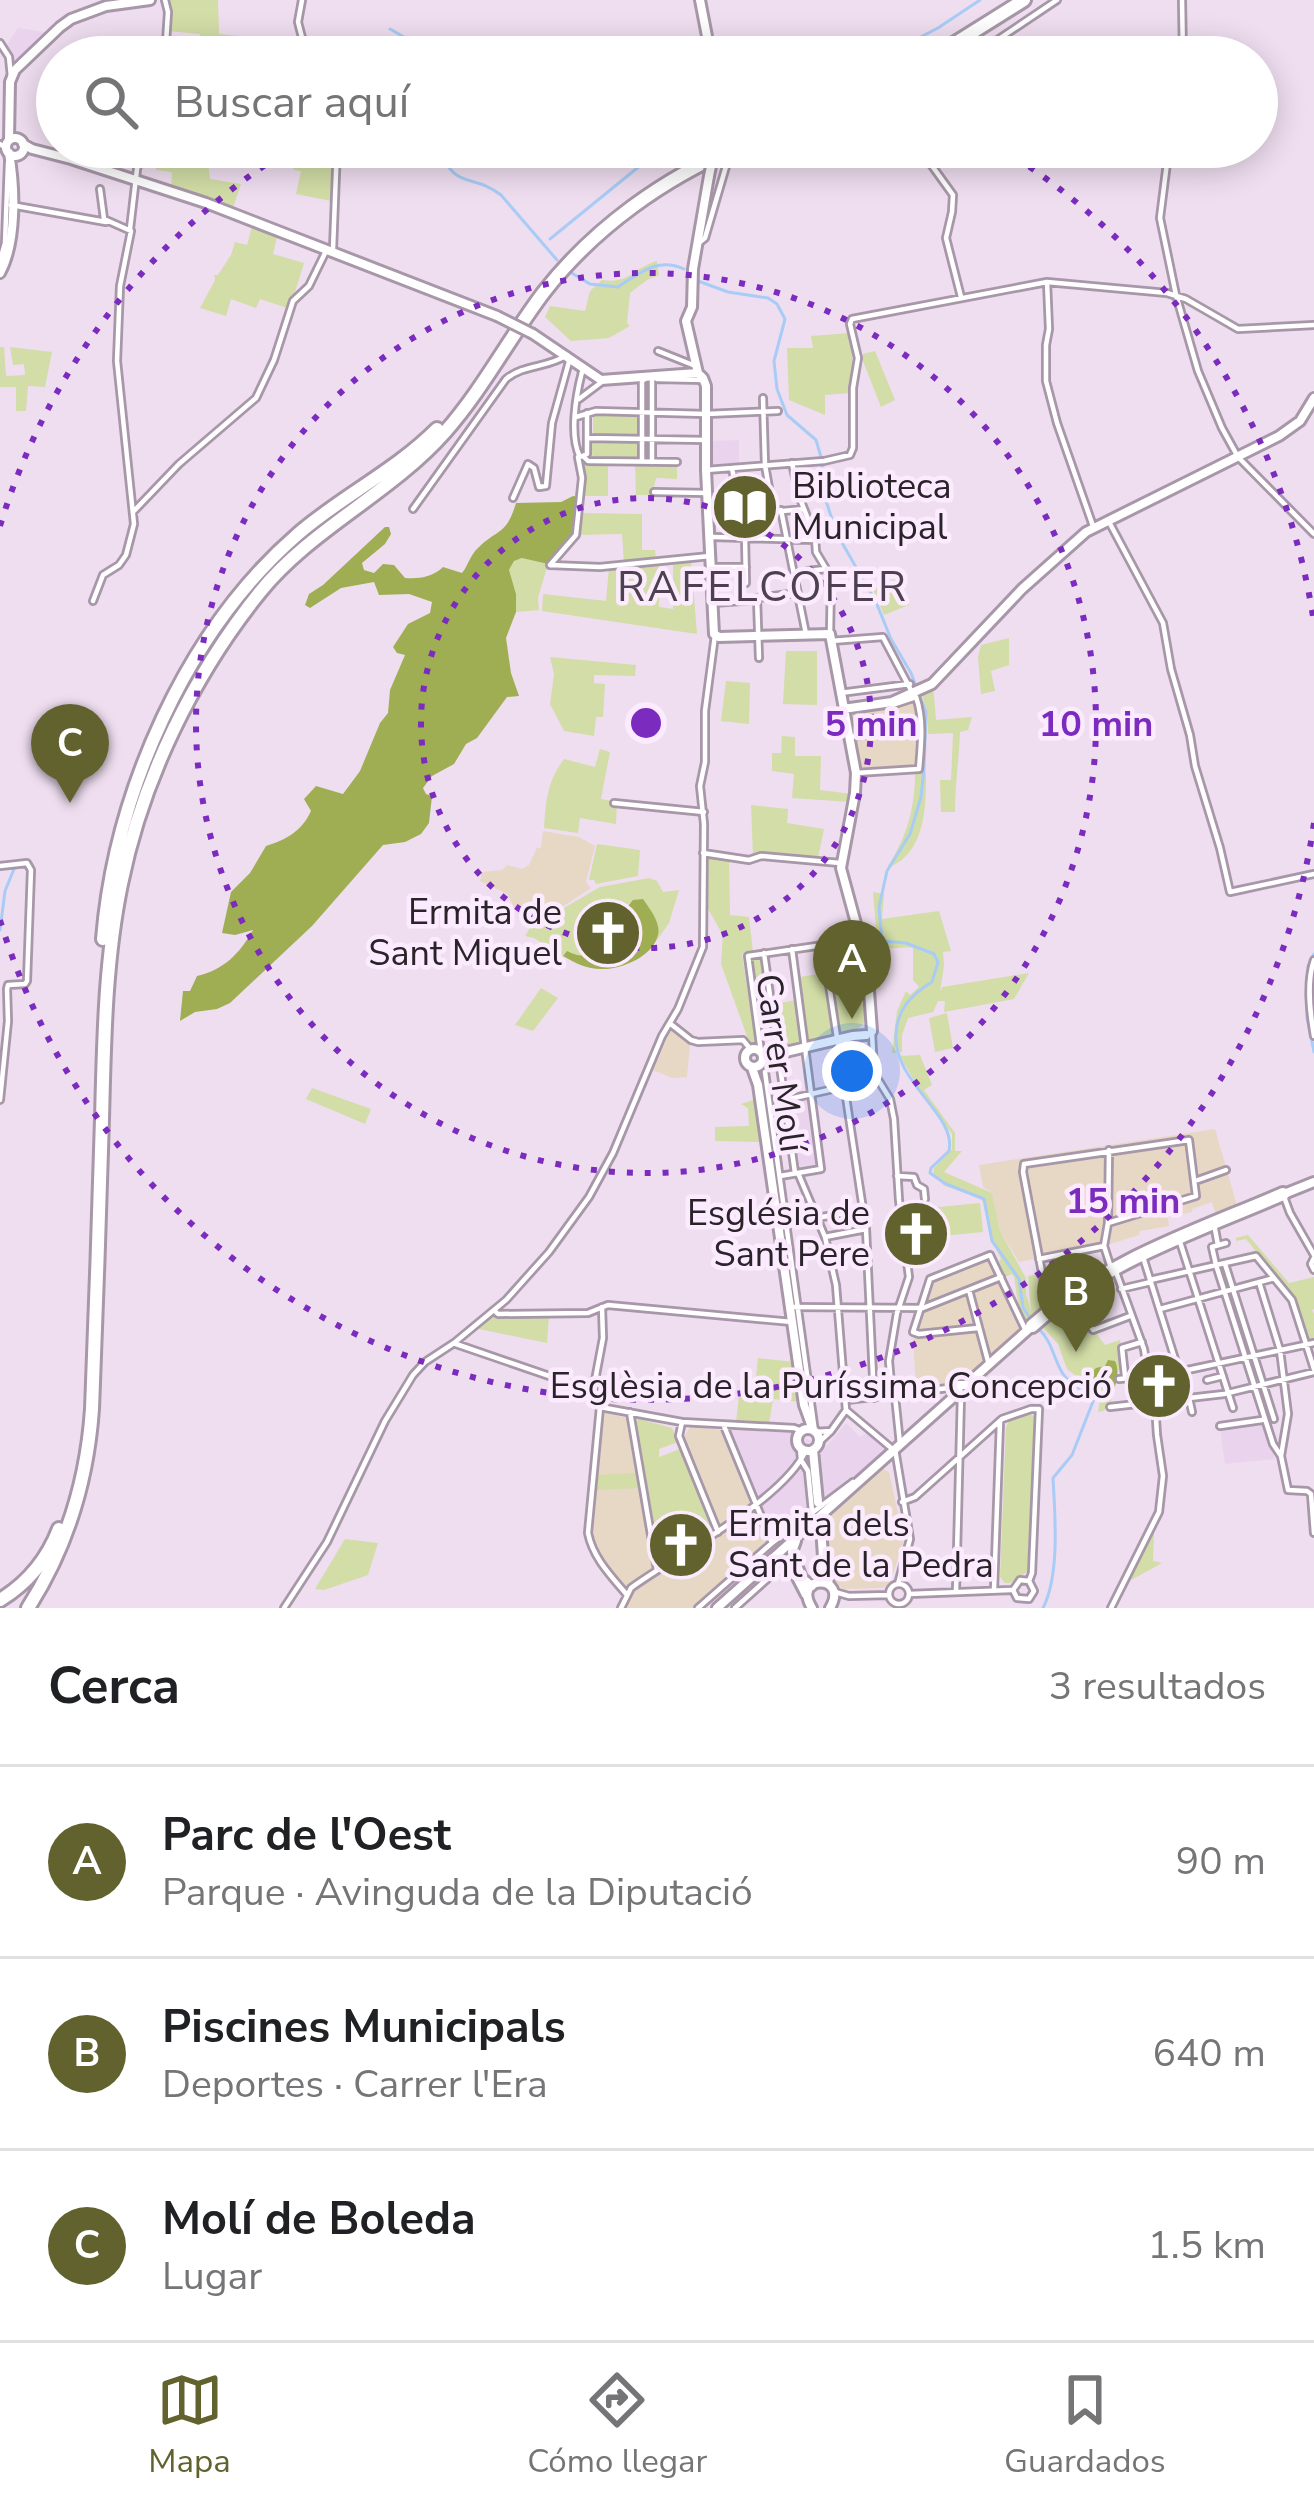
<!DOCTYPE html>
<html lang="es">
<head>
<meta charset="utf-8">
<style>
  body { margin:0; font-family:"Nunito Sans",sans-serif; background:#f6f6f6; color:#202124 }
  .you { position:absolute; left:852px; top:1071px; width:42px; height:42px; margin:-30px; border:9px solid #fff; border-radius:50%; background:#1a73e8; box-shadow:0 0 0 18px #1a73e833 }
  .badge { display:grid; place-items:center; width:78px; height:78px; border-radius:50%; background:#61622e; color:#fff; font-size:39px; font-weight:700 }
  .pin { position:absolute; translate:-50% -99px; filter:drop-shadow(0 3px 6px #0008) }
  .pin::after { content:''; position:absolute; top:63px; width:42px; height:36px; background:inherit; clip-path:polygon(0 0,100% 0,50% 100%) }
  .list { margin:0; padding:0; list-style:none }
  h2 { display:flex; justify-content:space-between; align-items:center; height:156px; margin:0; padding:0 48px; font-size:51px }
  h2 small { font-size:39px; font-weight:400; color:#757577 }
  .list li { display:grid; grid-template-columns:78px 1fr auto; gap:36px; align-items:center; box-sizing:border-box; height:192px; padding:0 48px; border-top:3px solid #e0e0e0 }
  .list b { display:block; font-size:45px; white-space:nowrap }
  .list p { margin:0; font-size:39px; white-space:nowrap; color:#757577 }
  .list em { font-size:39px; font-style:normal; color:#757577 }
  .icon { flex:none; width:66px; height:66px; fill:none; stroke:currentColor; stroke-width:2; stroke-linecap:round; stroke-linejoin:round }
  .map { position:relative; flex:none; width:1314px; height:1608px; overflow:hidden }
  .search { position:absolute; background:#fff; box-shadow:0 6px 30px #0003; left:36px; right:36px; top:36px; height:132px; display:flex; align-items:center; gap:30px; box-sizing:border-box; padding:0 42px; border-radius:66px; color:#757577; font-size:45px }
  .sheet { height:732px; background:#fff }
  nav { display:flex; justify-content:space-around; align-items:center; box-sizing:border-box; height:168px; border-top:3px solid #e0e0e0; background:#fff; font-size:33px; color:#757577 }
  nav a { display:grid; justify-items:center; gap:6px }
  nav .on { color:#61622e }
  .map>svg:first-child { display:block }
</style>
</head>
<body>
<div class="map">
<svg width="1314" height="1608" viewBox="0 0 1314 1608">
  <rect width="100%" height="100%" fill="#efdef0"/>
  <path fill="#ead4ed" d="M18 28 46 32V36L16 64 5 47Z
    M739 440V464L711 466 710 441Z
    M808 1097 819 1163 816 1167 800 1170 797 1167 788 1104Z
    M846 1423 860 1437 868 1432 890 1449 776 1546 731 1431 733 1429 792 1433 826 1447Z
    M1262 1424 1275 1459 1225 1464 1220 1428Z"/>
  <path fill="#e6d8c5" d="M914 699 919 723 917 767 859 769 848 715 851 712 896 707Z
    M543 831 579 837 595 846 586 882 591 888 556 911 521 912 514 907 507 894 480 881 482 872 502 870 507 865 522 869 529 865 537 848H541Z
    M671 1028 690 1044 687 1077 672 1078 653 1070 666 1041 663 1039Z
    M1215 1129 1238 1209 1217 1218 1212 1202 1192 1209V1212L1168 1217 1169 1226 1140 1231 1139 1235 1107 1245 1019 1262 1000 1231 992 1193 983 1187 979 1165Z
    M989 1257 1021 1330 967 1379 916 1390 913 1338 931 1283Z
    M604 1413 627 1418 654 1576 722 1533 684 1437 691 1426 720 1430 772 1547 706 1608H626L621 1587 607 1567 593 1535 602 1415Z
    M883 1469 889 1472 904 1540 890 1583 883 1588 843 1589 829 1575V1549L825 1523 842 1504Z"/>
  <path fill="#d2dda7" d="M167 0H218L219 34 240 36V49L305 57H198L200 34 168 31Z
    M146 147H206L210 179 241 184 232 211 171 189 172 172 156 170 157 151Z
    M297 147H335L336 202 296 194 301 171 293 170Z
    M253 223 278 233 273 254 304 263 295 292 298 294 292 297 287 308 260 299 256 308 231 299 226 316 200 308 215 280 214 275H218L231 255 235 242 247 245Z
    M657 261 659 275 647 280 630 293 627 323 630 326 609 338 571 341 545 317 550 306 585 311 590 291 602 280C631 284 632 268 657 261Z
    M851 333 853 348 851 393 825 395V415L789 400 787 348H813L811 336Z
    M0 347H4L6 376 25 375 24 364 13 365 10 347 52 352 45 387 28 386 26 411H16V387H0Z
    M875 351 895 400 881 407 863 361V354Z
    M593 415 638 416 640 434 593 435Z
    M593 441 638 442 640 458 593 460 591 443Z
    M582 463H608V496H581Z
    M635 463H677V479L656 478 652 495H636Z
    M579 513 642 514V550H655L656 561 624 564 622 534 578 535Z
    M523 558 548 564 538 598 539 610 516 612V594L509 571 514 561Z
    M691 560 697 634 542 611 543 594 606 601 609 568 659 563V607L673 609V562Z
    M898 578 909 605 884 615 873 589Z
    M1009 638V665L991 671 995 691 981 694 978 657 981 645Z
    M786 651H817V705L783 704Z
    M550 657 636 665 635 676 594 675V683L605 684 603 717H596L594 736 564 731 550 704 554 674Z
    M726 681 750 683 749 724 721 721Z
    M933 685 936 720 972 717 968 730 960 732C959 759 955 784 955 812H941L940 780H951L953 733 928 734 927 711 921 692Z
    M782 736 795 737V756H821L820 790 852 794 851 802 792 798 794 774 772 771V753H781Z
    M600 749 610 752 601 799 617 802 616 824 580 818 578 833 544 828C546 800 547 782 564 759L595 767Z
    M915 772 926 773C926 806 926 851 890 867L888 866C907 836 915 808 915 772Z
    M751 805 788 809 787 823 824 829 818 858 785 855 753 857Z
    M597 844 640 850 638 876 596 884 594 880H589Z
    M711 856 729 859 730 915 749 917 753 952 742 954 756 1046 748 1039 721 964 723 935 707 907H704L706 857Z
    M649 878 657 881 663 892 679 890 669 923 657 940C660 924 653 912 643 900 630 898 623 909 615 918L621 940C613 953 594 956 579 958L567 951 563 956 534 938 525 936 538 915H552L600 887Z
    M873 892 884 894 882 919 939 911 951 951 943 952 944 966 940 991 942 987 1029 973 1014 999 944 1012 945 1001H938L933 1012 908 1018 902 1035V1052L892 1053 897 1011 906 991 910 995 919 987 913 980V948C900 946 886 953 877 940Z
    M761 955 771 1023 761 1024 751 959Z
    M825 973 834 1033 809 1040 799 977Z
    M541 988 558 998 533 1031 515 1025Z
    M860 991 862 1004H866L865 1022 858 1029 839 1034 836 995Z
    M796 1000 802 1040 783 1047 780 1045 775 1004Z
    M947 1013 953 1048 935 1052 929 1018Z
    M920 1055 932 1085 924 1090 955 1133V1151H962L944 1172 992 1193 1000 1231 1026 1278V1294L1031 1312 1028 1276 1038 1274C1043 1298 1047 1305 1029 1324L1019 1309 1014 1277 1012 1274 1005 1277 999 1261 1001 1259 990 1237 983 1202 980 1198 943 1185 933 1173 934 1168 952 1149V1134L919 1089 900 1056Z
    M312 1088 371 1109 365 1124 306 1099Z
    M756 1099 761 1142 715 1141V1127L749 1126 748 1108 741 1104Z
    M980 1203 983 1232 931 1237 929 1208Z
    M1248 1235 1289 1283 1314 1277V1309L1312 1310 1314 1314V1341L1307 1342 1293 1297 1246 1239 1236 1241V1238Z
    M1068 1300 1090 1335 1096 1333 1105 1345 1120 1340 1123 1364 1117 1372 1111 1402 1108 1401 1104 1411 1098 1412 1101 1395 1067 1369 1058 1344 1040 1324Z
    M549 1314 547 1343 474 1328 489 1316Z
    M758 1358 794 1362 801 1402 773 1399 769 1424 736 1422 739 1396H744L747 1378H756Z
    M1030 1414 1036 1417V1424L1027 1572 1010 1583H1005L1000 1577 1006 1427 1009 1421Z
    M639 1419 672 1428 678 1442 659 1449V1457L680 1449 712 1531 691 1545 689 1530 679 1532V1542L658 1546 636 1421Z
    M636 1473 639 1488 596 1490 597 1475Z
    M1151 1534H1154L1153 1561 1162 1563 1124 1584Z
    M345 1539 378 1543 368 1575 324 1590 315 1589Z"/>
  <path fill="#9fae53" d="M573 496 578 497C576 510 578 529 571 540 565 549 555 555 548 564L522 558 514 561 509 570 516 594V612L506 638 511 673 519 696 507 697 477 738 466 744 454 764 432 776 423 788 426 794 432 796 429 823 421 834 405 842 383 845 312 926 230 1003 217 1009 195 1012 180 1021 183 991H190L197 976C224 970 240 953 253 930L235 935 222 933 231 892 250 873 266 846C286 840 302 831 311 811L304 799 316 786 343 794 360 771 380 723 388 713 390 690 405 655 397 653 393 647 408 624 430 613 432 602 409 594 379 595 374 582 341 588 310 608 305 605 309 594 323 585 385 527H389L391 534 385 544 362 563 364 570 374 573 383 564 394 565 405 578C419 579 433 577 443 567L462 573C468 566 470 555 478 548 498 528 506 536 516 503L561 502Z
    M643 899C650 909 661 923 658 935 653 957 620 970 601 969 587 969 575 963 563 956L567 951C585 961 609 956 621 940L614 922 633 900Z
    M1108 1360 1115 1361C1120 1371 1117 1388 1109 1396L1104 1393 1110 1383 1107 1377 1093 1385 1087 1377 1096 1368 1105 1366Z"/>
  <g fill="none" stroke-linecap="round" stroke-linejoin="round">
    <path stroke="#a8ccf6" stroke-width="3" d="M390 29 404 37 410 57
      M882 57 938 28 980 0
      M439 147C455 192 471 172 501 195L557 260
      M550 239 663 147
      M570 272 590 284 618 287C640 273 657 257 684 269
      M698 281 728 292 768 298 777 304 785 319 774 361 777 389 787 415 816 440 821 457
      M822 465 825 498 837 534 876 602 891 639 911 673 926 712 924 769 921 797 910 834 887 871 879 907 882 941 906 943 934 954 938 962 932 982C912 994 897 1009 896 1034 893 1083 957 1114 949 1151L931 1168 930 1173 946 1184 984 1199 992 1241 1019 1279 1023 1307 1032 1322
      M0 930 5 891 14 869
      M1308 981V966L1314 954
      M1307 1003V1018L1314 1052
      M1039 1329C1053 1343 1053 1358 1063 1374 1071 1386 1085 1389 1094 1399L1072 1455 1053 1478C1055 1515 1060 1575 1043 1608"/>
    <g stroke="#a797a8" stroke-width="10">
      <path id="street" d="M302 0 298 22 307 57
        M1182 0 1183 57
        M0 43 9 57 11 77
        M165 57 168 12 165 0
        M972 57 1057 0
        M0 144 7 149
        M925 147 930 163 953 195 952 212 946 238 961 297
        M1169 147 1160 218 1176 295 1198 371 1222 428 1238 457 1314 534
        M11 205 106 222
        M130 229 137 169 144 147
        M700 242 705 238 727 163 765 147
        M333 249 337 147
        M0 261 5 243 8 163
        M1047 282 1049 329 1046 345V381L1057 423 1093 526
        M658 351 693 365
        M582 372C576 395 569 436 580 457L587 454V413
        M657 379 705 380
        M763 398 765 465 773 511
        M579 399 603 381
        M576 417 596 411 706 414 778 411
        M588 438 706 440
        M584 457 588 461 677 462
        M642 461V381L645 379
        M652 462V379
        M792 463 799 496 815 537 816 552 831 577 830 634
        M732 468 745 537 746 583
        M706 470 824 461 850 455 853 448V388L858 358 850 324 852 319 1047 282 1167 293 1186 299 1238 329 1314 325
        M654 492 707 493
        M513 498 528 464 534 468 539 487 546 486 552 423 570 358
        M413 509 506 379C524 364 548 368 567 355
        M781 510 806 634
        M133 512 179 464 256 398 274 360 293 301 309 286 327 249
        M740 515 804 509
        M1108 520 1163 623 1171 669 1190 735 1195 766 1220 848 1230 892 1314 874
        M713 537 815 540
        M550 565 600 567 710 556
        M550 565 576 535 582 478 578 457
        M711 567H746
        M807 571 826 569
        M93 601 103 575 119 565 126 555 134 524 117 361 120 286 131 231 104 219 100 189
        M713 603 755 600
        M831 641 883 637 912 692
        M759 658 757 598 798 593
        M840 693 910 684
        M849 737 921 728
        M856 773 919 769C921 746 924 719 916 697L892 705
        M614 803 704 812
        M703 853 749 860 761 856 840 863
        M0 866 27 863 31 870 27 981 25 984 8 985 7 989 8 1021 0 1100
        M792 949 821 1169
        M764 953 795 1173
        M1314 960C1306 983 1310 1013 1314 1036
        M672 1025 691 1040 698 1042 743 1040 751 1050
        M872 1033 874 1073 890 1099 894 1119 899 1200 909 1277 897 1313 889 1361 892 1396
        M761 1052 748 956 823 945 866 1229 874 1398
        M765 1072 815 1432 831 1431 817 1444
        M785 1100 877 1079
        M1109 1150 1108 1223 1104 1246 1111 1268
        M798 1173 825 1237 836 1285 846 1410 831 1431
        M780 1176 821 1169
        M897 1176 914 1177 917 1185 924 1189 925 1199
        M1198 1180 1226 1170
        M1283 1194 1290 1213 1314 1255
        M787 1223 863 1210
        M1214 1224 1218 1245
        M825 1237 866 1229
        M1180 1242 1233 1408
        M1226 1243 1212 1247 1216 1265 1273 1444 1281 1456
        M1143 1257 1179 1372
        M1314 1258 1311 1264 1314 1270
        M1039 1259 1104 1246
        M1225 1264 1274 1419
        M1116 1272 1144 1349 1148 1375
        M1150 1280 1256 1256 1292 1300 1314 1369
        M1259 1282 1280 1350 1288 1414 1281 1456 1288 1490 1307 1491 1311 1494 1314 1533
        M1121 1289 1151 1282
        M969 1290 989 1365
        M1071 1300 1093 1330 1130 1316
        M602 1307 603 1338 593 1391 600 1407 588 1533C593 1558 611 1576 627 1595
        M790 1307 923 1308 1001 1277
        M1160 1309 1274 1278
        M495 1311 498 1314 588 1313 608 1305 792 1322
        M1044 1313 1046 1294 1023 1172 1024 1164 1189 1140 1196 1196 1108 1223
        M978 1328 919 1334 913 1332 930 1279 990 1255 1025 1329
        M456 1344 593 1391
        M1181 1372 1186 1399
        M1125 1376 1122 1348 1142 1342
        M1151 1377 1153 1401
        M1119 1379 1164 1375 1314 1343
        M1207 1380 1223 1376
        M895 1396 900 1444
        M1189 1398 1192 1412
        M847 1400 957 1387
        M600 1407 682 1422 794 1428 802 1431
        M1110 1407 1224 1394 1314 1372
        M846 1410 890 1447
        M630 1412 657 1570
        M682 1422 679 1436 718 1532
        M724 1426 772 1543
        M1220 1426 1262 1420
        M800 1447 801 1460 808 1471 812 1511
        M895 1449 910 1539 898 1584
        M902 1502 915 1497 1002 1419 1031 1409H1039L1032 1573 1029 1581 1034 1591 1029 1599 1017 1598 1013 1590 1020 1580 1029 1581
        M889 1594a10 10 0 1 1 20 0a10 10 0 1 1-20 0Z
        M994 1590 1000 1422
        M956 1591 961 1395
        M835 1592 849 1596 889 1595
        M909 1594 1011 1590
        M284 1608 327 1542 385 1421 413 1375 425 1362 454 1343 506 1300 549 1252 589 1197 613 1153 662 1036 678 1009 703 947 704 824 700 786 705 762V711L715 635
        M621 1608 631 1588C676 1555 784 1500 806 1450
        M698 1608 772 1543 853 1482
        M735 1608 775 1572 785 1570 795 1575
        M1111 1608 1159 1512 1163 1476 1157 1435 1155 1403"/>
    </g>
    <g stroke="#a797a8" stroke-width="14">
      <path id="secondary" d="M700 0 711 57
        M6 147a9 9 0 1 1 18 0a9 9 0 1 1-18 0Z
        M9 140 10 82 15 70 60 27 71 19 106 6 150 0
        M23 144 32 149 71 159 206 203 497 316
        M709 176 693 269 692 307 686 321 698 373 703 378 706 386V470L714 634 719 637 830 634 856 773 855 793 841 868 867 964 872 1031
        M0 273C17 242 15 187 9 153
        M533 334 601 380 697 373
        M843 709 892 702 932 684 1022 589 1086 532 1279 436 1300 421 1314 398
        M745 1058a9 9 0 1 1 18 0a9 9 0 1 1-18 0Z
        M763 1060 773 1055 853 1036 866 1035
        M752 1068 758 1085 804 1405 813 1430
        M1284 1194 1314 1182
        M958 1393 959 1385H966L1032 1326
        M797 1440a11 11 0 1 1 22 0a11 11 0 1 1-22 0Z
        M813 1450 818 1502
        M821 1526 824 1573 829 1584
        M796 1541 792 1552 802 1578 812 1586
        M768 1566 776 1561 790 1564 806 1595
        M717 1608 958 1393
        M812 1608C791 1574 850 1574 830 1608"/>
    </g>
    <g stroke="#a797a8" stroke-width="18">
      <path id="highway" d="M933 57 1024 0
        M103 939C115 793 186 631 298 534 342 496 395 471 437 429
        M1032 1326C1104 1261 1195 1232 1283 1194
        M0 1600C28 1583 47 1560 59 1529
        M28 1608C67 1547 87 1482 92 1409 96 1312 99 1216 102 1119 104 1041 105 961 121 884 142 780 193 675 260 592 312 528 390 494 445 432 483 389 509 338 544 292 594 228 664 178 738 147"/>
    </g>
    <use href="#street" stroke="#fff" stroke-width="4.5"/>
    <use href="#secondary" stroke="#fff" stroke-width="8"/>
    <use href="#highway" stroke="#fff" stroke-width="12"/>
    <g stroke="#a797a8" stroke-width="14" stroke-linecap="butt">
      <path id="secondary-bridge" d="M709 176 715 147
        M497 316 533 334"/>
    </g>
    <use href="#secondary-bridge" stroke="#fff" stroke-width="8"/>
  </g>
  <g fill="none" stroke="#7b2cbf" stroke-width="6" stroke-dasharray="6 12">
    <circle cx="646" cy="723" r="225"/>
    <circle cx="646" cy="723" r="450"/>
    <path d="M1314 823A675 675 0 0 1 0 920M0 526A675 675 0 0 1 293 147M540 56A675 675 0 0 1 752 56M999 147A675 675 0 0 1 1314 623"/>
  </g>
  <defs>
    <g id="library-disc" transform="scale(3.45)"><circle r="9.5" fill="#61622e" stroke="#fcebfe"/><path d="M-6-4Q-3-5.5-.7-3.5V5Q-3 3-6 4ZM6-4Q3-5.5 .7-3.5V5Q3 3 6 4Z" fill="#fff"/></g>
    <g id="church-disc" transform="scale(3.45)"><circle r="9.5" fill="#61622e" stroke="#fcebfe"/><path d="M-1.2-6h2.4v3.5h3.3v2.4h-3.3V6h-2.4V-.1h-3.3v-2.4h3.3Z" fill="#fff"/></g>
  </defs>
  <g fill-rule="evenodd">
    <use href="#library-disc" x="745" y="507"/>
    <use href="#church-disc" x="608" y="933"/>
    <use href="#church-disc" x="916" y="1234"/>
    <use href="#church-disc" x="1159" y="1386"/>
    <use href="#church-disc" x="681" y="1545"/>
  </g>
  <g text-anchor="middle" dominant-baseline="central" stroke-width="9" stroke-linejoin="round" paint-order="stroke">
    <g font-size="36" fill="#2a232a" stroke="#fcebfe" text-anchor="end">
      <text x="792" y="486" text-anchor="start">Biblioteca<tspan x="792" dy="41">Municipal</tspan></text>
      <text x="562" y="912">Ermita de<tspan x="562" dy="41">Sant Miquel</tspan></text>
      <text x="870" y="1213">Església de<tspan x="870" dy="41">Sant Pere</tspan></text>
      <text x="1112" y="1386">Esglèsia de la Puríssima Concepció</text>
      <text x="728" y="1524" text-anchor="start">Ermita dels<tspan x="728" dy="41">Sant de la Pedra</tspan></text>
    </g>
    <g font-size="36" fill="#2a232a" stroke="#fcebfe">
      <text transform="translate(780 1063) rotate(82)">Carrer Molí</text>
    </g>
    <g font-size="42" letter-spacing="3" fill="#4d404f" stroke="#fcebfe">
      <text x="763" y="587">RAFELCOFER</text>
    </g>
  </g>
  <circle cx="646" cy="723" r="18" fill="#7b2cbf" stroke="#fcebfe" stroke-width="6"/>
  <g font-size="36" text-anchor="middle" font-weight="bold" fill="#7b2cbf" stroke="#fcebfe" stroke-width="9" stroke-linejoin="round" paint-order="stroke">
    <text x="871" y="736">5 min</text>
    <text x="1096" y="736">10 min</text>
    <text x="1123" y="1213">15 min</text>
  </g>
</svg>
<div class="you"></div>
<div class="pin badge" style="left:852px;top:1019px">A</div>
<div class="pin badge" style="left:1076px;top:1352px">B</div>
<div class="pin badge" style="left:70px;top:803px">C</div>
<div class="search"><svg class="icon" aria-label="search" viewBox="0 0 24 24"><circle cx="10" cy="10" r="6"/><path d="M15 15l6 6"/></svg>Buscar aquí</div>
</div>
<section class="sheet">
<h2>Cerca<small>3 resultados</small></h2>
<ul class="list">
<li><span class="badge">A</span><div><b>Parc de l'Oest</b><p>Parque · Avinguda de la Diputació</p></div><em>90 m</em></li>
<li><span class="badge">B</span><div><b>Piscines Municipals</b><p>Deportes · Carrer l'Era</p></div><em>640 m</em></li>
<li><span class="badge">C</span><div><b>Molí de Boleda</b><p>Lugar</p></div><em>1.5 km</em></li>
</ul>
</section>
<nav>
<a class="on"><svg class="icon" aria-label="map" viewBox="0 0 24 24"><path d="M3 6l6-2 6 2 6-2v14l-6 2-6-2-6 2zM9 4v14M15 6v14"/></svg>Mapa</a>
<a><svg class="icon" aria-label="directions" viewBox="0 0 24 24"><path d="M12 3l9 9-9 9-9-9zM9 14v-3h6M13 9l2 2-2 2"/></svg>Cómo llegar</a>
<a><svg class="icon" aria-label="saved" viewBox="0 0 24 24"><path d="M7 4h10v16l-5-4-5 4z"/></svg>Guardados</a>
</nav>
</body>
</html>
